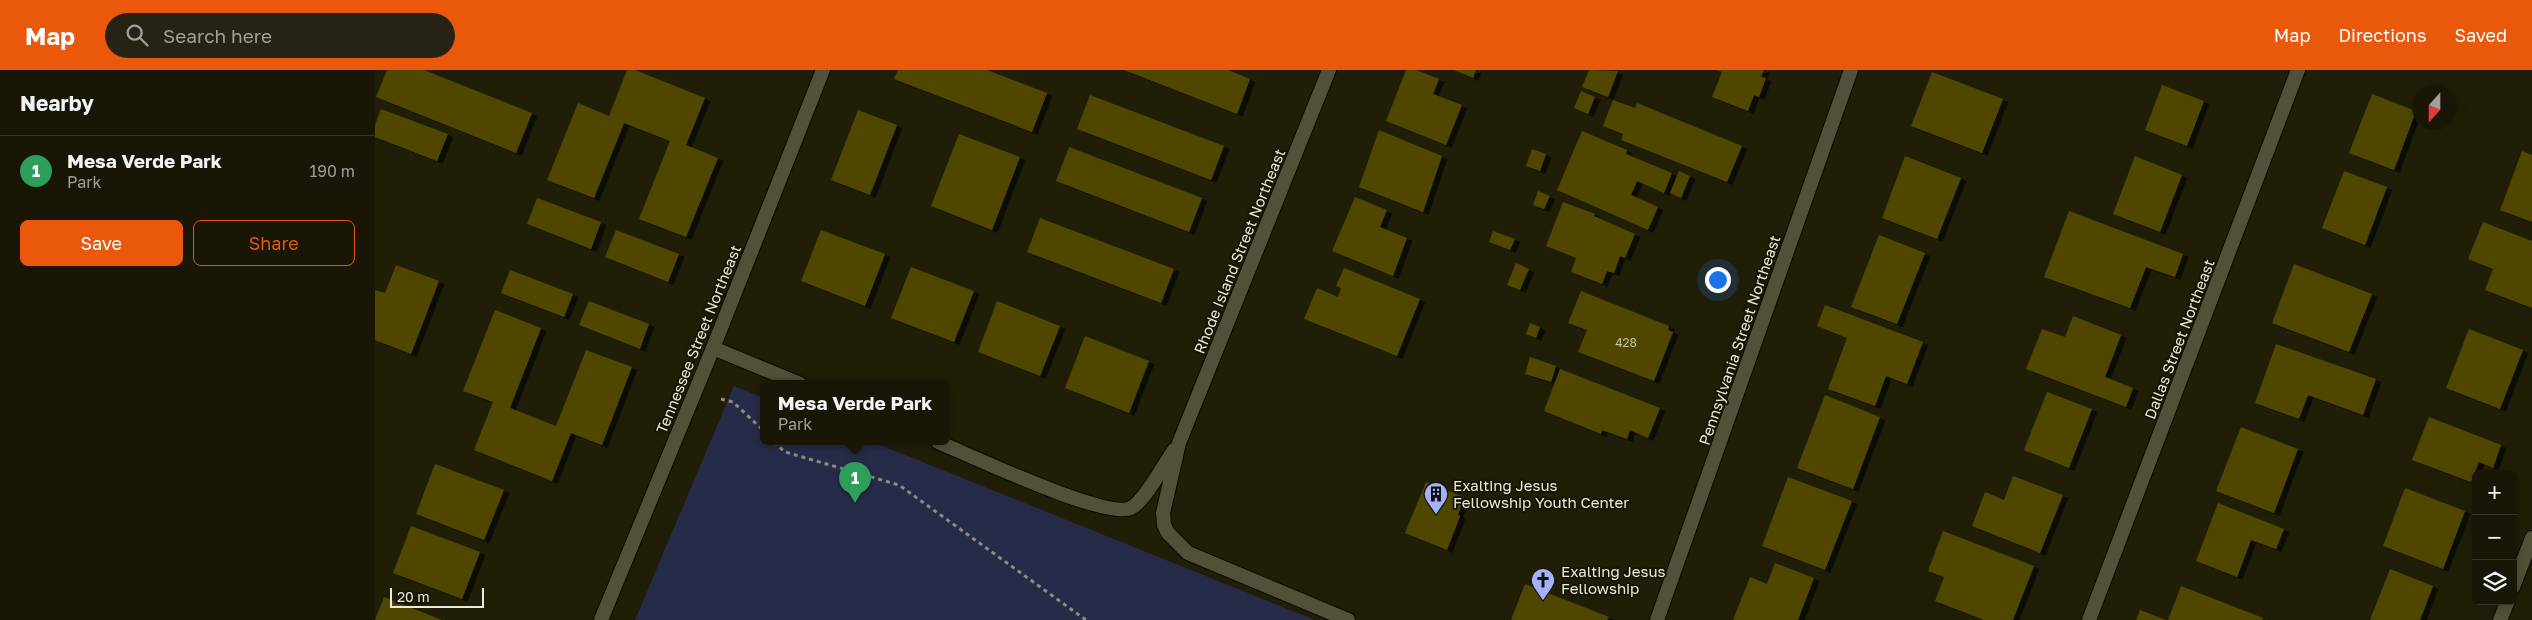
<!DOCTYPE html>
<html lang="en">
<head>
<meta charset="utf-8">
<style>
  body { margin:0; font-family:"Golos Text",sans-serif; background:#262314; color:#f1f3f6 }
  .controls { position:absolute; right:15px; bottom:15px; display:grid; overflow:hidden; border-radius:8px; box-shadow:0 2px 12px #0003 }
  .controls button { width:45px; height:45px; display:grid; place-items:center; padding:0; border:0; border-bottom:1px solid #373528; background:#191606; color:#f1f3f6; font:25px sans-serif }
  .compass { position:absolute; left:2037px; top:15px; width:45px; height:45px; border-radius:50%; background:#191606; box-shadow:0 2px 12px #0003; rotate:201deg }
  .scale { position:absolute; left:15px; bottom:12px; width:94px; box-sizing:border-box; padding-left:5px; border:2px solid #ebeadc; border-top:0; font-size:14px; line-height:18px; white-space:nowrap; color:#ebeadc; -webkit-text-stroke:4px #181502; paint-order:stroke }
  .you { position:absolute; left:1342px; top:209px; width:18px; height:18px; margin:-12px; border:4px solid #fff; border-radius:50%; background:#1a73e8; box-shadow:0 0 0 8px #1a73e833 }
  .badge { display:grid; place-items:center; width:32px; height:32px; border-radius:50%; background:#ea580c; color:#fff; font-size:16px; font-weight:700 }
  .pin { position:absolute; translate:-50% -41px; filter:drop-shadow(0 1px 2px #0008) }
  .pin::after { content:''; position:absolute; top:26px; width:18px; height:15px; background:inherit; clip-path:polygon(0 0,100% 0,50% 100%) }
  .popup { position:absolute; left:385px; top:310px; width:190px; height:65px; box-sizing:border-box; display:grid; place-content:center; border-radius:8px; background:#191606; filter:drop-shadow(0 1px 4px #0005); font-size:16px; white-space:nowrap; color:#9f9f9b }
  .popup b { font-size:19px; color:#f1f3f6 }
  .popup::after { content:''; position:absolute; left:50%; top:100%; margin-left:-10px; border:10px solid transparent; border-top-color:#191606 }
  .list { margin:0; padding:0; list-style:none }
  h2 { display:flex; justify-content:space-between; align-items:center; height:65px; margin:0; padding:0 20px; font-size:21px }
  h2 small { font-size:16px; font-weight:400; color:#9f9f9b }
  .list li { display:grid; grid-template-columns:32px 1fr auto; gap:15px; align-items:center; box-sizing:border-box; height:70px; padding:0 20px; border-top:1px solid #373528 }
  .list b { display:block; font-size:19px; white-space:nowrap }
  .list p { margin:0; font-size:16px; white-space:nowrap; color:#9f9f9b }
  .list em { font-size:16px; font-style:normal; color:#9f9f9b }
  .actions { display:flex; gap:10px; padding:15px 20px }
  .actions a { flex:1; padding:11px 0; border:1px solid #ea580c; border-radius:8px; text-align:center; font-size:18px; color:#ea580c }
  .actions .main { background:#ea580c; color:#fff }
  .icon { flex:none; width:28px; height:28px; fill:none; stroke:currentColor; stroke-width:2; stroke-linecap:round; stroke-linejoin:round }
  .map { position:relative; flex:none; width:2157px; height:550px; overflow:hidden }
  header { display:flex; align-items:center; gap:30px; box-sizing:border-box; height:70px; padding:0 25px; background:#ea580c; color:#fff }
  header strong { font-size:24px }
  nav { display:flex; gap:28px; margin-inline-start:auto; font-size:18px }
  .search { width:350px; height:45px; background:#262314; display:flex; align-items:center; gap:12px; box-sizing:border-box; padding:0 18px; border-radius:28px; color:#9f9f9b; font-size:19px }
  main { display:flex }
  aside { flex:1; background:#191606 }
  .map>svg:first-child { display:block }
</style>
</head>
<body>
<header>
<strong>Map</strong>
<div class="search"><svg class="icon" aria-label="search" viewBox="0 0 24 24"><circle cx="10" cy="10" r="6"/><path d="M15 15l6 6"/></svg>Search here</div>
<nav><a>Map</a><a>Directions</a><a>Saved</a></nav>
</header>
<main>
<aside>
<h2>Nearby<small></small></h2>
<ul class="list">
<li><span class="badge" style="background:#2e9e5b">1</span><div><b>Mesa Verde Park</b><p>Park</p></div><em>190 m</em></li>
</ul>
<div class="actions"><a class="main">Save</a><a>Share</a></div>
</aside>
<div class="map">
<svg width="2157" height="550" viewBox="0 0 2157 550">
  <defs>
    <filter id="shadow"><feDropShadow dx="5.5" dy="3" stdDeviation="0" flood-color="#0009"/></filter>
  </defs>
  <rect width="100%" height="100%" fill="#211e08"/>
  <path fill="#272b4a" d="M359 316 389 328V372H498L940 550H260Z"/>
  <path fill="#4f4706" filter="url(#shadow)" d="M12 0H49L157 43 141 83 1 27Z
    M252 0H260L330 28 311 75 343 88 311 167 264 149 295 71 249 53 219 128 172 110 203 33 234 46Z
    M523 0H612L672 23 657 62 519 9Z
    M749 0H853L875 9 862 44Z
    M1031 0H1041L1064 9 1058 24 1087 35 1071 75 1011 51Z
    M1079 0H1101L1098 8Z
    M1214 0 1243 1 1233 27 1207 17Z
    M1342 0H1389L1386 7 1391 8 1384 27 1379 25 1373 41 1337 27 1347 2Z
    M1557 2 1628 29 1607 83 1536 56Z
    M1787 15 1829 31 1812 76 1770 60Z
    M1206 21 1220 27 1213 44 1199 38Z
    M1997 24 2041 41 2019 100 1974 83Z
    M715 25 849 76 836 110 702 59Z
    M1238 30 1260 38 1262 33 1367 76 1352 112 1246 70 1248 64 1228 56Z
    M6 39 73 64 62 91 0 67V55Z
    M483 40 522 55 495 125 456 110Z
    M1004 60 1067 86 1048 142 984 117Z
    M1207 61 1252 80 1251 84 1297 103 1289 123 1262 111 1256 125 1283 137 1273 160 1182 120Z
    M584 64 645 87 617 160 556 136Z
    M694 77 827 128 814 162 681 111Z
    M1157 79 1171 84 1165 101 1151 96Z
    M2147 81 2157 85V152L2125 140Z
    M1530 86 1586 108 1562 169 1507 148Z
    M1760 86 1807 105 1785 162 1738 144Z
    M1304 101 1315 106 1306 128 1295 123Z
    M1969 101 2012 117 1990 175 1947 158Z
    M1163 121 1175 126 1169 139 1158 135Z
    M980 127 1012 140 1005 157 1032 168 1018 206 957 181Z
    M162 128 226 152 216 179 152 154Z
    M1188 132 1220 144 1219 146 1260 164 1250 188 1245 186 1239 203 1232 201 1227 214 1196 202 1201 188 1171 176Z
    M1694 141 1808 184 1800 207 1771 197 1755 238 1669 207Z
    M665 148 799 199 786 233 652 182Z
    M2108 152 2157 171V238L2110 220 2118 199 2093 189Z
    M241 160 304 184 293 212 230 187Z
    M446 160 510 184 490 236 426 211Z
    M1118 161 1140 169 1135 180 1114 172Z
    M1504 165 1550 183 1522 254 1476 237Z
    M1141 193 1154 199 1145 220 1132 215Z
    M1919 194 1997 224 1974 282 1897 253Z
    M21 195 64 211 36 284 0 270V220L10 223Z
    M536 197 599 221 579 272 516 248Z
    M969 198 1045 229 1022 286 929 249 942 218 963 227 966 218 961 216Z
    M135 200 198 224 189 247 126 223Z
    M1206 221 1294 256 1293 260 1298 262 1279 311 1203 282 1212 260 1193 253Z
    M214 231 274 254 265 279 204 255Z
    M622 231 685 256 665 306 603 282Z
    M1450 235 1548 272 1532 314 1511 306 1500 336 1453 319 1472 268 1442 256Z
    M120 240 166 258 135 338 181 356 211 280 257 297 227 375 196 363 177 411 99 380 118 332 88 321Z
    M1698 246 1746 265 1730 307 1758 318 1751 337 1651 299 1667 259 1690 267Z
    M1155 253 1165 257 1161 268 1151 264Z
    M2094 259 2148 280 2125 339 2071 318Z
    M710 266 774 291 754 343 690 318Z
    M1901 274 2001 309 1988 345 1933 325 1924 349 1880 333Z
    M1155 287 1181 296 1176 312 1150 304Z
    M1185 299 1285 338 1273 368 1255 360 1252 369 1227 360 1226 364 1169 341Z
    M1672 322 1717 339 1694 398 1649 380Z
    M1450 325 1505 347 1478 419 1422 398Z
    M2054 347 2126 375 2118 398 2104 392 2096 412 2037 390Z
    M1866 357 1923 379 1899 443 1841 421Z
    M60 394 129 420 109 470 41 444Z
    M1638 406 1688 425 1665 483 1597 456 1610 422 1629 430Z
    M1413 407 1477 431 1450 500 1387 476Z
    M1051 412 1089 427 1083 445 1085 446 1072 480 1030 463Z
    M2030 418 2090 441 2068 499 2008 476Z
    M1843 433 1909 459 1901 479 1876 470 1862 507 1821 491Z
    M36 456 105 482 87 529 18 503Z
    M1568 461 1659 496 1638 550H1609L1560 531 1569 507 1553 501Z
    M1400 493 1439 508 1423 550H1358L1375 507 1392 514Z
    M2015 499 2058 516 2045 550H1995Z
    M1150 514 1234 547 1232 550H1136Z
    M1806 516 1888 548 1887 550H1793Z
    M9 527 67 550H0Z
    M1765 540 1791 550H1761Z"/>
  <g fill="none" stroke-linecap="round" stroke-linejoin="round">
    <g stroke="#0b0800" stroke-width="16">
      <path id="minor" d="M954 0 804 373 788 443 789 455 793 463 813 483 973 550
        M338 278 425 314
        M563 372C595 385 731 450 756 438 770 431 789 394 799 380
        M2138 517 2157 468
        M1282 550 1476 0
        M1714 550 1923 0
        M2125 550 2133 531"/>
    </g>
    <g stroke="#0b0800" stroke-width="16">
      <path id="tertiary" d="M226 550 338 278 448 0"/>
    </g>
    <path stroke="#8e8c7a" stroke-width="3" stroke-dasharray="4 4" stroke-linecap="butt" d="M346 329 358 332 389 361
      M399 372 410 382 524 415 711 550"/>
    <use href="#minor" stroke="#535039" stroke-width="14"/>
    <use href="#tertiary" stroke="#535039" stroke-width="14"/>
  </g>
  <defs>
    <g id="building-pin" transform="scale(1.25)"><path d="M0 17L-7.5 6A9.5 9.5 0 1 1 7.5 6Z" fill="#a5b1fc" stroke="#181502"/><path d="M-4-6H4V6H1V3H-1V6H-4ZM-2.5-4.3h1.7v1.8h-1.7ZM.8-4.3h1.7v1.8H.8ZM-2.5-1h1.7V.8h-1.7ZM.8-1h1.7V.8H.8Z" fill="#111"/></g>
    <g id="church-pin" transform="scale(1.25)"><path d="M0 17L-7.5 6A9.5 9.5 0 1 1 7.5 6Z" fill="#a5b1fc" stroke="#181502"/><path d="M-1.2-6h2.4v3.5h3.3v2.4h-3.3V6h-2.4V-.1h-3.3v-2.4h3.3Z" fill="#111"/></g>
  </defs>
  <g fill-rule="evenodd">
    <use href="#building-pin" x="1061" y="424"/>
    <use href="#church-pin" x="1168" y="510"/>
  </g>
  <g text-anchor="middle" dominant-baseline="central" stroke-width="4" stroke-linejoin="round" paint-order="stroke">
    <g font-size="12" fill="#c4c1a6">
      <text x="1251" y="272">428</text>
    </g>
    <g font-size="15" fill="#ebeadc" stroke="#181502">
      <text transform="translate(864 181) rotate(-68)">Rhode Island Street Northeast</text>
      <text transform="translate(323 269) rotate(-68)">Tennessee Street Northeast</text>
      <text transform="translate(1804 269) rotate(-69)">Dallas Street Northeast</text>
      <text transform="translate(1364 270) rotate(-71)">Pennsylvania Street Northeast</text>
    </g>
    <g font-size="15" fill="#ebeadc" stroke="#181502" text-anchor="start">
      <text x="1078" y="415">Exalting Jesus<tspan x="1078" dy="17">Fellowship Youth Center</tspan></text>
      <text x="1186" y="501">Exalting Jesus<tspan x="1186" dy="17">Fellowship</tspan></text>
    </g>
  </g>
</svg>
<div class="controls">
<button>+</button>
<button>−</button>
<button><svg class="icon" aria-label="layers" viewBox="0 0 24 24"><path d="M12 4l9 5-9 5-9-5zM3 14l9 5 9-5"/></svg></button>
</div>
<svg class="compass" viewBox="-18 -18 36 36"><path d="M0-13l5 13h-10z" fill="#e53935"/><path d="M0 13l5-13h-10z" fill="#9f9f9b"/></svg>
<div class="scale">20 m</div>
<div class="you"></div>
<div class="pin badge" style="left:480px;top:433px;background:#2e9e5b">1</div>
<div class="popup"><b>Mesa Verde Park</b>Park</div>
</div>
</main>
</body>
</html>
